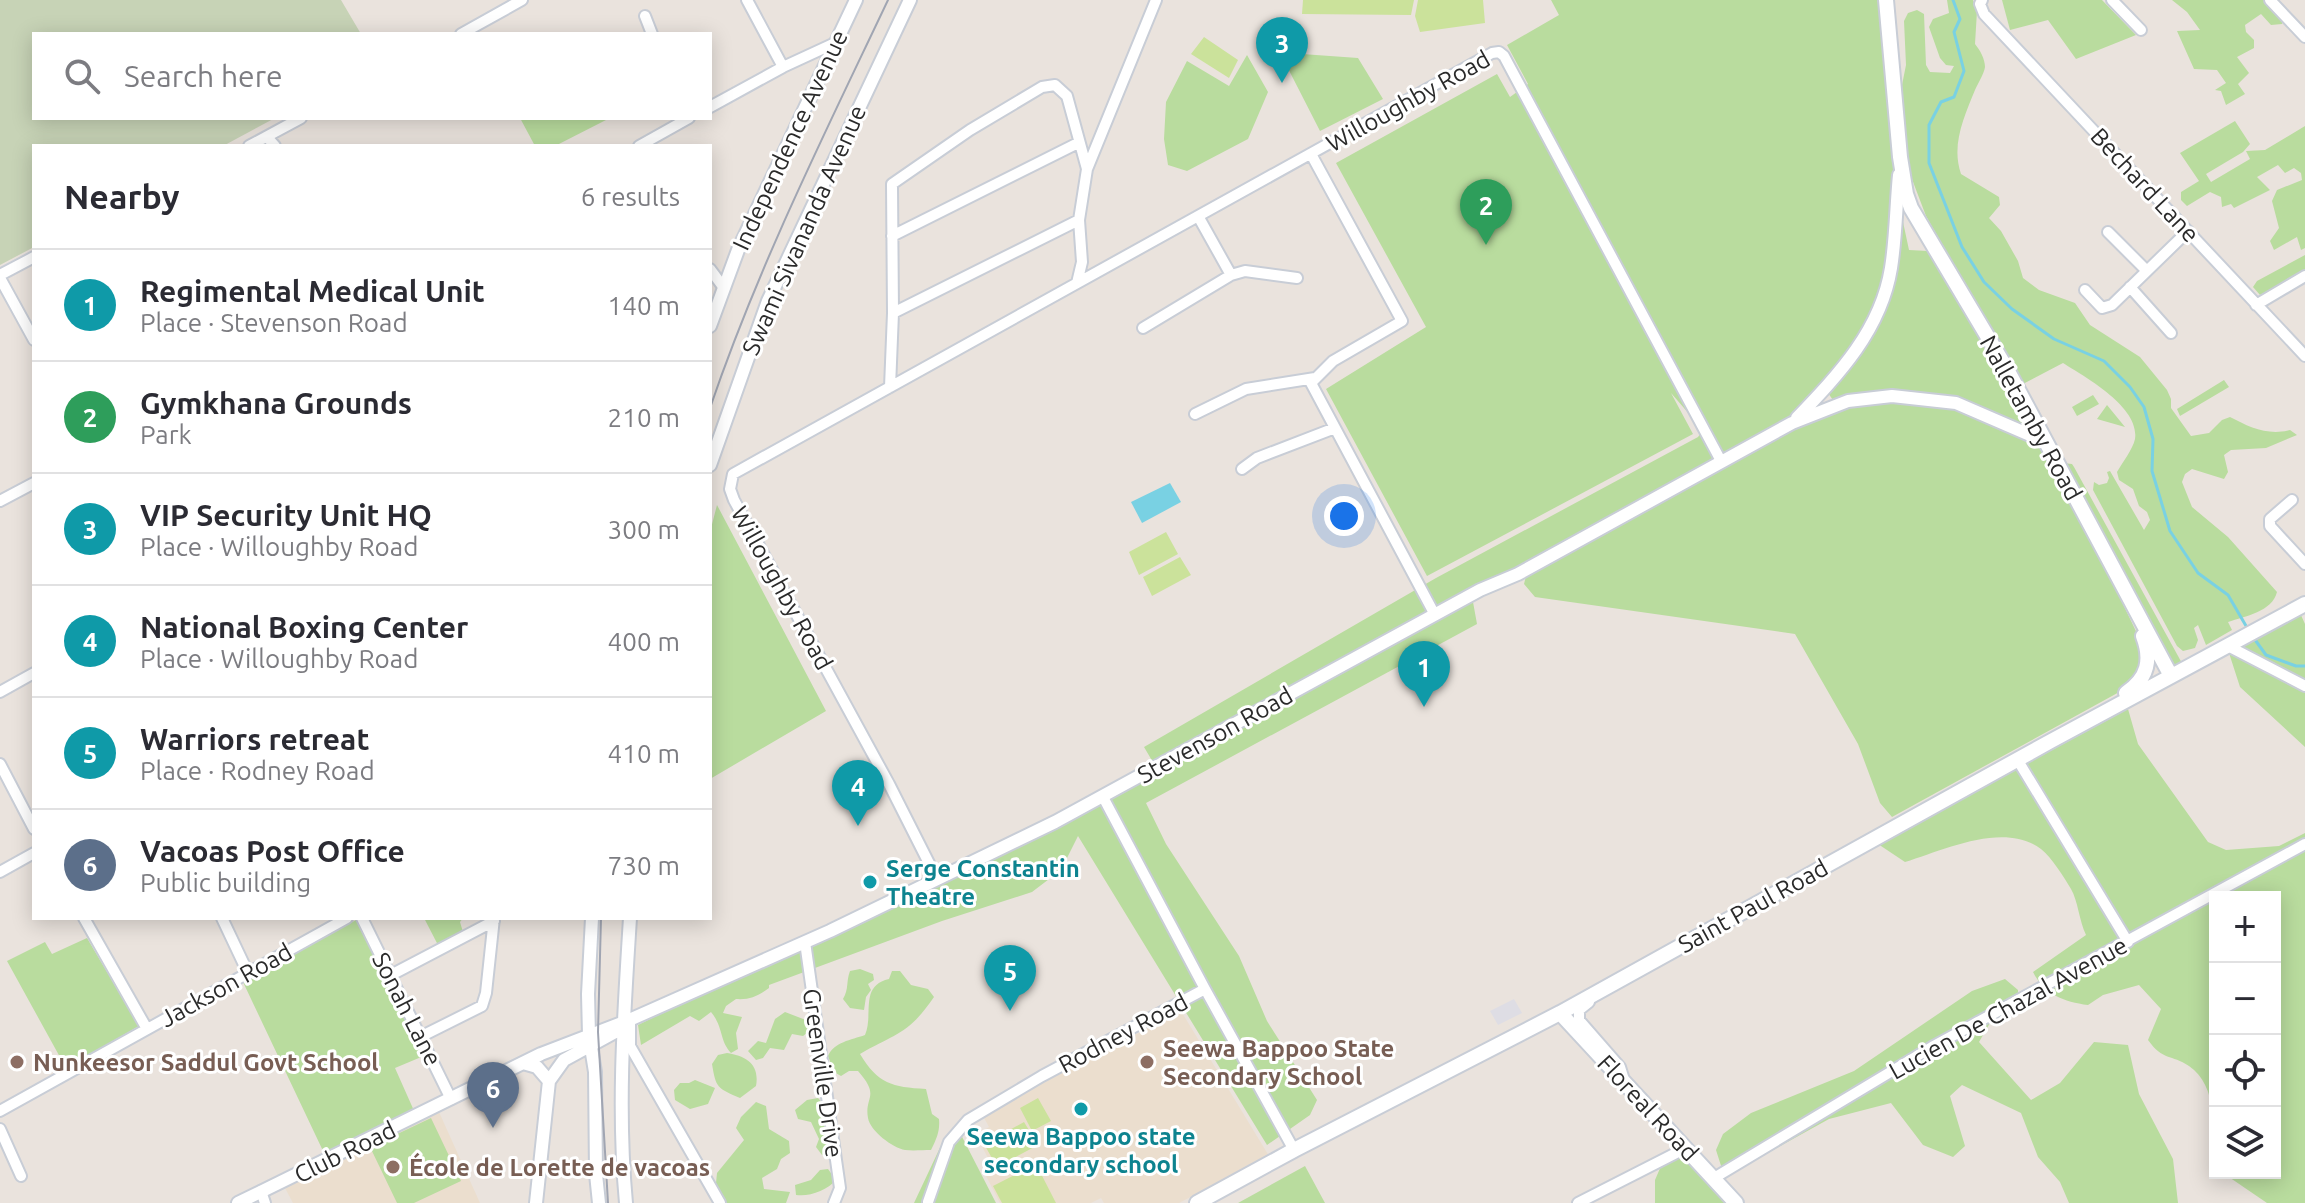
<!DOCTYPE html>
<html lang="en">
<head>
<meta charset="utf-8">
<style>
  body { margin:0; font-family:Ubuntu,sans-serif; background:#f2f2f3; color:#2b2b33 }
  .controls { position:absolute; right:24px; bottom:24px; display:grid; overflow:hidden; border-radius:0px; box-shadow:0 4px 20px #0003 }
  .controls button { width:72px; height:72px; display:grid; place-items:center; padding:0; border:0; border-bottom:2px solid #e1e1e2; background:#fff; color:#2b2b33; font:40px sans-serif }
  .you { position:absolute; left:1344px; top:516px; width:28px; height:28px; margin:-20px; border:6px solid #fff; border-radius:50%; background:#1a73e8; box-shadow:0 0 0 12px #1a73e833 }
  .badge { display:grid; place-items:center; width:52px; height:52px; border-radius:50%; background:#0f766e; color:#fff; font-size:26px; font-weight:700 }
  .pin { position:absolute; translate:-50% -66px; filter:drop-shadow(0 2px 4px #0008) }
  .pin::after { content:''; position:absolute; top:42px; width:28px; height:24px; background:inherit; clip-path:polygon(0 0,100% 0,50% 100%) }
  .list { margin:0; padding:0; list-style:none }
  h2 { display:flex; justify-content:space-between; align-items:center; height:104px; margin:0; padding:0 32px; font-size:34px }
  h2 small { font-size:26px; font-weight:400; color:#7c7c81 }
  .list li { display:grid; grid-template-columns:52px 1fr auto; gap:24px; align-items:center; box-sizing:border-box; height:112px; padding:0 32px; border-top:2px solid #e1e1e2 }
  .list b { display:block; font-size:30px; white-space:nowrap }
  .list p { margin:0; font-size:26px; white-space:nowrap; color:#7c7c81 }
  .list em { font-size:26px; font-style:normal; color:#7c7c81 }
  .icon { flex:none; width:44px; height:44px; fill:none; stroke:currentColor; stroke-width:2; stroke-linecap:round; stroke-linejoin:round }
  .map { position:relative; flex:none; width:2305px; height:1203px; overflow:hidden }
  .search { position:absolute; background:#fff; box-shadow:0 4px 20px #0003; left:32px; top:32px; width:680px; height:88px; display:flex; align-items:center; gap:20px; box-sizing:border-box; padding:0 28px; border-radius:0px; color:#7c7c81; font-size:30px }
  .panel { position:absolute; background:#fff; box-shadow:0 4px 20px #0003; left:32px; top:144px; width:680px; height:776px; border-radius:0px }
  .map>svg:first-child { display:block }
</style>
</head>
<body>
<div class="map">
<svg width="2305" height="1203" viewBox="0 0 2305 1203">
  <rect width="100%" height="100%" fill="#eae3dd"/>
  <path fill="#dedde4" d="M1514 999 1522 1013 1498 1025 1490 1011Z"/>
  <path fill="#ebdece" d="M1181 1011 1269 1156 1179 1203H1104L1101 1198 1091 1203H1000L985 1174 994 1169 980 1143 988 1138 984 1130 989 1127 982 1114Z
    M439 1112 480 1203H293L285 1188 361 1147Z"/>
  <path fill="#b9dc9e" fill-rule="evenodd" d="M1551 0H1877L1884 18 1896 189 1909 250 1928 251 2005 370 2026 412 2025 431 2047 445 2144 648 2141 671 2132 685 1892 817 1880 803 1858 744 1795 634 1535 597 1524 584 1526 576 1572 537 1471 591 1477 624 1146 803 1166 844 1239 956 1267 1021 1317 1100 1310 1115 1267 1145 1078 836 1061 870 1032 892 942 921 769 985V988C758 996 750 1000 736 999L726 1006 723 1013 742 1017 736 1033 738 1049 731 1053C719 1040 724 1028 711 1012L699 1021 690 1016 641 1045 638 1025 805 942 940 885 1070 820 1157 769 1144 747 1436 578 1698 437 1703 430 1671 393 1693 434 1427 576 1326 389 1426 327 1336 163 1497 74 1510 97 1528 84 1507 45 1559 15ZM1826 390 1835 403 1816 419 1806 401Z
    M1947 0H1973L1977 11 1975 44C1980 50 1985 59 1985 67 1984 74 1978 83 1975 90 1964 117 1951 145 1961 174L1999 197 2000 205 1989 218 2001 231 2018 261 2023 278 2039 290 2075 303 2090 325 2140 357 2167 390 2171 399V408L2191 436 2209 433 2222 420 2230 417C2249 427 2268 436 2290 430L2297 435 2266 448 2231 450 2224 455 2228 472 2224 479 2192 469 2185 474 2182 482 2192 507 2228 537 2277 592C2272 612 2245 616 2228 622L2232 630 2206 645 2198 625 2194 628 2198 640 2195 648 2183 651 2177 646 2093 490 2094 482 2099 485 2107 483 2109 478 2107 472 2110 471 2144 530 2150 520 2147 512 2139 506 2133 489 2119 480 2117 472C2122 463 2133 449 2135 439 2140 407 2085 377 2063 363L2021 385 1926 216 1907 166 1901 90 1906 65 1904 21 1908 13 1917 10 1924 14 1926 65 1930 72 1950 73 1954 66 1946 65 1940 58 1929 27 1933 19 1949 13Z
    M2002 0H2102L2136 35 2076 59 2048 20 2010 30Z
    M2172 0H2271L2286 14 2282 24 2271 25 2261 14 2245 25 2246 32 2254 40V48L2237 57 2249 73 2238 84 2245 94 2226 105 2221 91 2215 90 2226 83 2217 70 2194 69 2177 31 2200 30 2187 12Z
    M1274 41 1288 53 1358 58 1383 99 1320 131Z
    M1247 55 1268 92 1248 139 1187 171 1168 165 1164 139 1166 102 1187 61 1229 86Z
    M520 118H605L606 120 555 146H535Z
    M2235 121 2250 144 2243 152 2206 174 2211 182 2250 159 2246 151 2265 150 2305 126V248L2301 250 2297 237 2274 250 2270 241 2279 228 2272 201 2277 190 2302 180 2301 173 2294 168 2285 173 2278 165 2257 177 2270 190 2234 208 2231 204 2222 207 2221 197 2210 192 2187 206 2181 200V192L2199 181 2180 153Z
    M2305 255V272L2260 295 2253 287 2257 281Z
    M2224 380 2229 387 2180 416 2177 409Z
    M2093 395 2099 404 2077 416 2072 407Z
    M2107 405 2125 427 2097 419Z
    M2063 463 2072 464 2074 467 2183 665 2172 671Z
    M717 505 826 711 710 779V532Z
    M2300 613 2305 624V747L2240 687 2229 653Z
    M2128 709 2138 744 2208 842 2226 850 2279 846 2305 833V1203H2267L2223 1173H2275V897H2215V1161C2214 1131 2218 1086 2189 1066 2171 1054 2163 1061 2148 1040L2161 1009 2139 985 2103 995 2088 1005C2064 1002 2044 994 2033 972L2086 935C2079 920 2078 901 2071 889 2064 877 2052 858 2041 849 2004 821 1944 850 1905 862L1878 844Z
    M424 918H463L460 922 463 932 439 947Z
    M356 920 426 1055 395 1068 415 1113 324 1153 243 982Z
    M87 938 139 1026 66 1068 7 961 45 942 52 954Z
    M860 969 873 974 874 980 868 984 871 990 866 997 864 1010 850 1008 843 999C849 989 846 981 850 971Z
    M892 971H900L911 985 928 989 934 997C908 1035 896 1033 860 1054 878 1084 892 1087 926 1089L932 1114 939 1119C940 1131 937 1138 931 1150 923 1150 913 1151 905 1150 893 1148 870 1131 868 1118 864 1096 881 1097 858 1071H849L841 1076 834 1072 828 1056C834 1042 851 1040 865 1035 874 1014 859 986 889 979Z
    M2005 979 2018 990V1006L1990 1023 1979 1042 2031 1100 2060 1083 2094 1042 2128 1045 2139 1094 2173 1159 2178 1203H2069L2060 1182 2038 1157 2021 1113 1962 1085 1950 1096 1965 1146 1953 1157 1923 1145 1891 1103 1829 1119 1739 1169 1723 1172 1716 1150 1723 1134 1751 1113 1854 1071 1972 991Z
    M785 1012 811 1022V1030L803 1036 792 1034 784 1050 770 1048 763 1058 756 1060 748 1051 758 1041 766 1043 775 1019Z
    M727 1053C746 1056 760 1064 756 1086L740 1098C717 1088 716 1088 712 1064L718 1055Z
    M695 1080 715 1088 708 1104 690 1109 675 1100 674 1090 680 1083H689Z
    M818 1098 826 1107 822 1115 828 1124 832 1148 822 1155 816 1147 819 1139 811 1122 798 1119 795 1110 807 1100Z
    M756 1102 766 1106 769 1129 789 1141 790 1153 781 1159 777 1169 762 1178 764 1189 790 1192 786 1203H714L717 1173 744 1140 736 1128 741 1117Z
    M431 1118 461 1181 414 1203H397L370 1147Z
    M957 1127 996 1203H914L945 1137Z
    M1681 1153 1733 1203H1655V1180L1664 1159Z
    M1305 1166 1325 1203H1238Z
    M828 1169 836 1180C827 1190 810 1197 796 1195L795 1185 811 1180 820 1170Z"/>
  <path fill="#c7d3b6" d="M0 0H341L361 34H34V118H275L223 146H34V247L0 265Z"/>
  <path fill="#cbe29b" d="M1303 0H1414L1411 15 1302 14Z
    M1418 0H1483L1485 23 1420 32 1415 16Z
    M1204 37 1238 60 1229 78 1191 54Z
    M1166 532 1178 554 1139 575 1129 552Z
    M1180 557 1191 575 1152 596 1143 577Z
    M1038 1098 1051 1121 1032 1131 1020 1108Z
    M1024 1122 1038 1145 997 1167 984 1144Z
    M1036 1164 1056 1203H1002L993 1186Z"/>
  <path fill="#79d1e3" d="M1170 483 1181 502 1142 523 1131 502Z"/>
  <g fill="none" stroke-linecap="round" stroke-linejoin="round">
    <path stroke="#79d1e3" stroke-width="3" d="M1953 0 1960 19 1954 32 1964 71 1954 97 1941 102 1929 125V163L1962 247 1984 282 2012 309 2054 339 2104 361 2130 387 2144 407 2153 439 2152 471 2170 531 2198 573 2228 595 2249 631
      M2253 637 2266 655 2296 666H2305"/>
    <g stroke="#c8cdd6" stroke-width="14">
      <path id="minor" d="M747 0 783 67
        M1982 0 1980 4 1984 14 2305 356
        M2112 0 2141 30
        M2270 0 2305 37
        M645 16 652 34
        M461 34 522 0
        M710 107 783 67 835 43
        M267 137 275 146
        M249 146 301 118
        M639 146 689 118
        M1311 154 1402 321 1333 361 1311 383 1435 615
        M1198 216 1231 275
        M2108 232 2147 271
        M892 236 1078 143
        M710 269 724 288
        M0 275 34 257
        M0 278 34 340
        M1077 283 1082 262 1079 220 1087 169 1156 0
        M2130 287 2171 333
        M2085 290 2102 308 2112 305 2188 231
        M2256 305 2305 276
        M893 313 1079 220
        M1143 328 1231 275 1245 271 1297 278
        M890 387 893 313 892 184 970 130 1042 87 1055 85 1067 96 1087 169
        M1195 414 1246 389 1315 378
        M1242 469 1257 458 1335 428
        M2292 500 2270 519V526L2305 564
        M0 501 34 483
        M2228 646 2305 686
        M0 692 34 673
        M2017 759 2128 942
        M0 764 34 829
        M1103 797 1205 989 1294 1150
        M0 872 34 853
        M937 879 889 784 734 500 730 489 733 474 1492 53 1499 52 1504 56 1721 461
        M84 918 147 1029
        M222 918 248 973
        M362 918 451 1099
        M805 942 840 1188 834 1203
        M389 976 494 921
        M1589 1002 1579 1010V1020L1620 1067 1624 1080
        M630 1020V1046L720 1203
        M422 1036 482 1006 486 993 494 918
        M0 1111 347 918
        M0 1129 21 1176
        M1714 1178 1932 1047 2305 844
        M261 1191 265 1203
        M928 1202 949 1142 968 1120 1042 1076 1205 989
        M1578 1203 1684 1149"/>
    </g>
    <g stroke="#c8cdd6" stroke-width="16">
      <path id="tertiary" d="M710 326 738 250 856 0
        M1797 418C1839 374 1881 330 1891 268 1896 237 1896 205 1899 175
        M710 465 768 301 910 0
        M592 918 588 994 589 1035 595 1072 596 1174 599 1203
        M523 1063 537 1067 549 1081
        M238 1203 541 1054 627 1021 830 931 1055 822 1480 590 1518 574 1792 423 1848 401 1892 396 1956 403 2046 442
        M536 1203 549 1081 564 1060 617 1031
        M626 1203C617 1108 624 1013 630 918"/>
    </g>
    <g stroke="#c8cdd6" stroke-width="18">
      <path id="secondary" d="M1886 0 1900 157 1906 194 1911 208 2008 371 2171 676
        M2126 693C2148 678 2152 660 2143 636
        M1560 1013 1736 1203
        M1197 1203 1294 1150 1560 1013 2051 741 2305 604"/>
    </g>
    <use href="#minor" stroke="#fff" stroke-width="10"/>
    <use href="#tertiary" stroke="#fff" stroke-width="12"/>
    <use href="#secondary" stroke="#fff" stroke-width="14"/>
    <path stroke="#a0a5b2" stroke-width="2" d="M710 408C758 267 824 135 888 0
      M601 918 598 1032 608 1203"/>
  </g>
  <g fill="#0f9aa8" stroke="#fff" stroke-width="3">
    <circle cx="870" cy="882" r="8"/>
    <circle cx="1081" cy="1109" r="8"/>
  </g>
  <g fill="#8d6e63" stroke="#fff" stroke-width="3">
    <circle cx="17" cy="1062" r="8"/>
    <circle cx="1147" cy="1062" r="8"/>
    <circle cx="393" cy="1167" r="8"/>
  </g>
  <g text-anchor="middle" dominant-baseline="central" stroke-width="6" stroke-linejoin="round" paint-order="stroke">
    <g font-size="24" fill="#2a2a2a" stroke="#fff">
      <text transform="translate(1408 101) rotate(-29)">Willoughby Road</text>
      <text transform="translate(790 140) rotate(-65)">Independence Avenue</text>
      <text transform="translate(2145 185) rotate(47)">Bechard Lane</text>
      <text transform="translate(804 230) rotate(-66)">Swami Sivananda Avenue</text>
      <text transform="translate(2031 418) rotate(61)">Nalletamby Road</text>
      <text transform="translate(782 588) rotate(61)">Willoughby Road</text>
      <text transform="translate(1215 735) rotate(-29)">Stevenson Road</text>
      <text transform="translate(1753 906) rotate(-29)">Saint Paul Road</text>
      <text transform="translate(226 985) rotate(-29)">Jackson Road</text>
      <text transform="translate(2008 1008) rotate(-29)">Lucien De Chazal Avenue</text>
      <text transform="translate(407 1009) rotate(63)">Sonah Lane</text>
      <text transform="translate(1123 1033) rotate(-28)">Rodney Road</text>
      <text transform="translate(823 1073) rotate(82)">Greenville Drive</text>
      <text transform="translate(1648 1108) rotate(47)">Floreal Road</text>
      <text transform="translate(345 1152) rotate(-26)">Club Road</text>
    </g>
    <g font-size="24" font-weight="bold" fill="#0d838f" stroke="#fff" text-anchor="start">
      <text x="886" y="868">Serge Constantin<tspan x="886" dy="28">Theatre</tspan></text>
      <text x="1081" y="1136" text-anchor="middle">Seewa Bappoo state<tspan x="1081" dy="28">secondary school</tspan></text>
    </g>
    <g font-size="24" font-weight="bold" fill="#785e54" stroke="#fff" text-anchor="start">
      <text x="1163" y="1048">Seewa Bappoo State<tspan x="1163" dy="28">Secondary School</tspan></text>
      <text x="33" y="1062">Nunkeesor Saddul Govt School</text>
      <text x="409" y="1167">École de Lorette de vacoas</text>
    </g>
  </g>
</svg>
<div class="controls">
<button>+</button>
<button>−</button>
<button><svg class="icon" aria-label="locate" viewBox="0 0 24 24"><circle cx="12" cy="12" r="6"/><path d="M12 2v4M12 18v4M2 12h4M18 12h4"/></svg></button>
<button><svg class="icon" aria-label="layers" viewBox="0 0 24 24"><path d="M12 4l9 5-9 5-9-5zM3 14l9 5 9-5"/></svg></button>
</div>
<div class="you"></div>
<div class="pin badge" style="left:1424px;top:707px;background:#0f9aa8">1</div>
<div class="pin badge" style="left:1486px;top:245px;background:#2e9e5b">2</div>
<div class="pin badge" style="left:1282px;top:83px;background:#0f9aa8">3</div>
<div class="pin badge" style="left:858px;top:826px;background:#0f9aa8">4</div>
<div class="pin badge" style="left:1010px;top:1011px;background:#0f9aa8">5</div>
<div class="pin badge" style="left:493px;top:1128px;background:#5c6f8a">6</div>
<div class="search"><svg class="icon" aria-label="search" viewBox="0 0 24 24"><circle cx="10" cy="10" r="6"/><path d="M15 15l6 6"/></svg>Search here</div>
<section class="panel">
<h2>Nearby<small>6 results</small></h2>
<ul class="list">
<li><span class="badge" style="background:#0f9aa8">1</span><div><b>Regimental Medical Unit</b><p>Place · Stevenson Road</p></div><em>140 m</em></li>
<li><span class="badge" style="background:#2e9e5b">2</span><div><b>Gymkhana Grounds</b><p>Park</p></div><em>210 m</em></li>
<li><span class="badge" style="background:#0f9aa8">3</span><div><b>VIP Security Unit HQ</b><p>Place · Willoughby Road</p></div><em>300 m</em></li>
<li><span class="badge" style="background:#0f9aa8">4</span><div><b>National Boxing Center</b><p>Place · Willoughby Road</p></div><em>400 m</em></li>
<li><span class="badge" style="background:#0f9aa8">5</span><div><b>Warriors retreat</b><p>Place · Rodney Road</p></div><em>410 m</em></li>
<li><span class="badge" style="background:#5c6f8a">6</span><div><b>Vacoas Post Office</b><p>Public building</p></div><em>730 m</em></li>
</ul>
</section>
</div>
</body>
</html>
